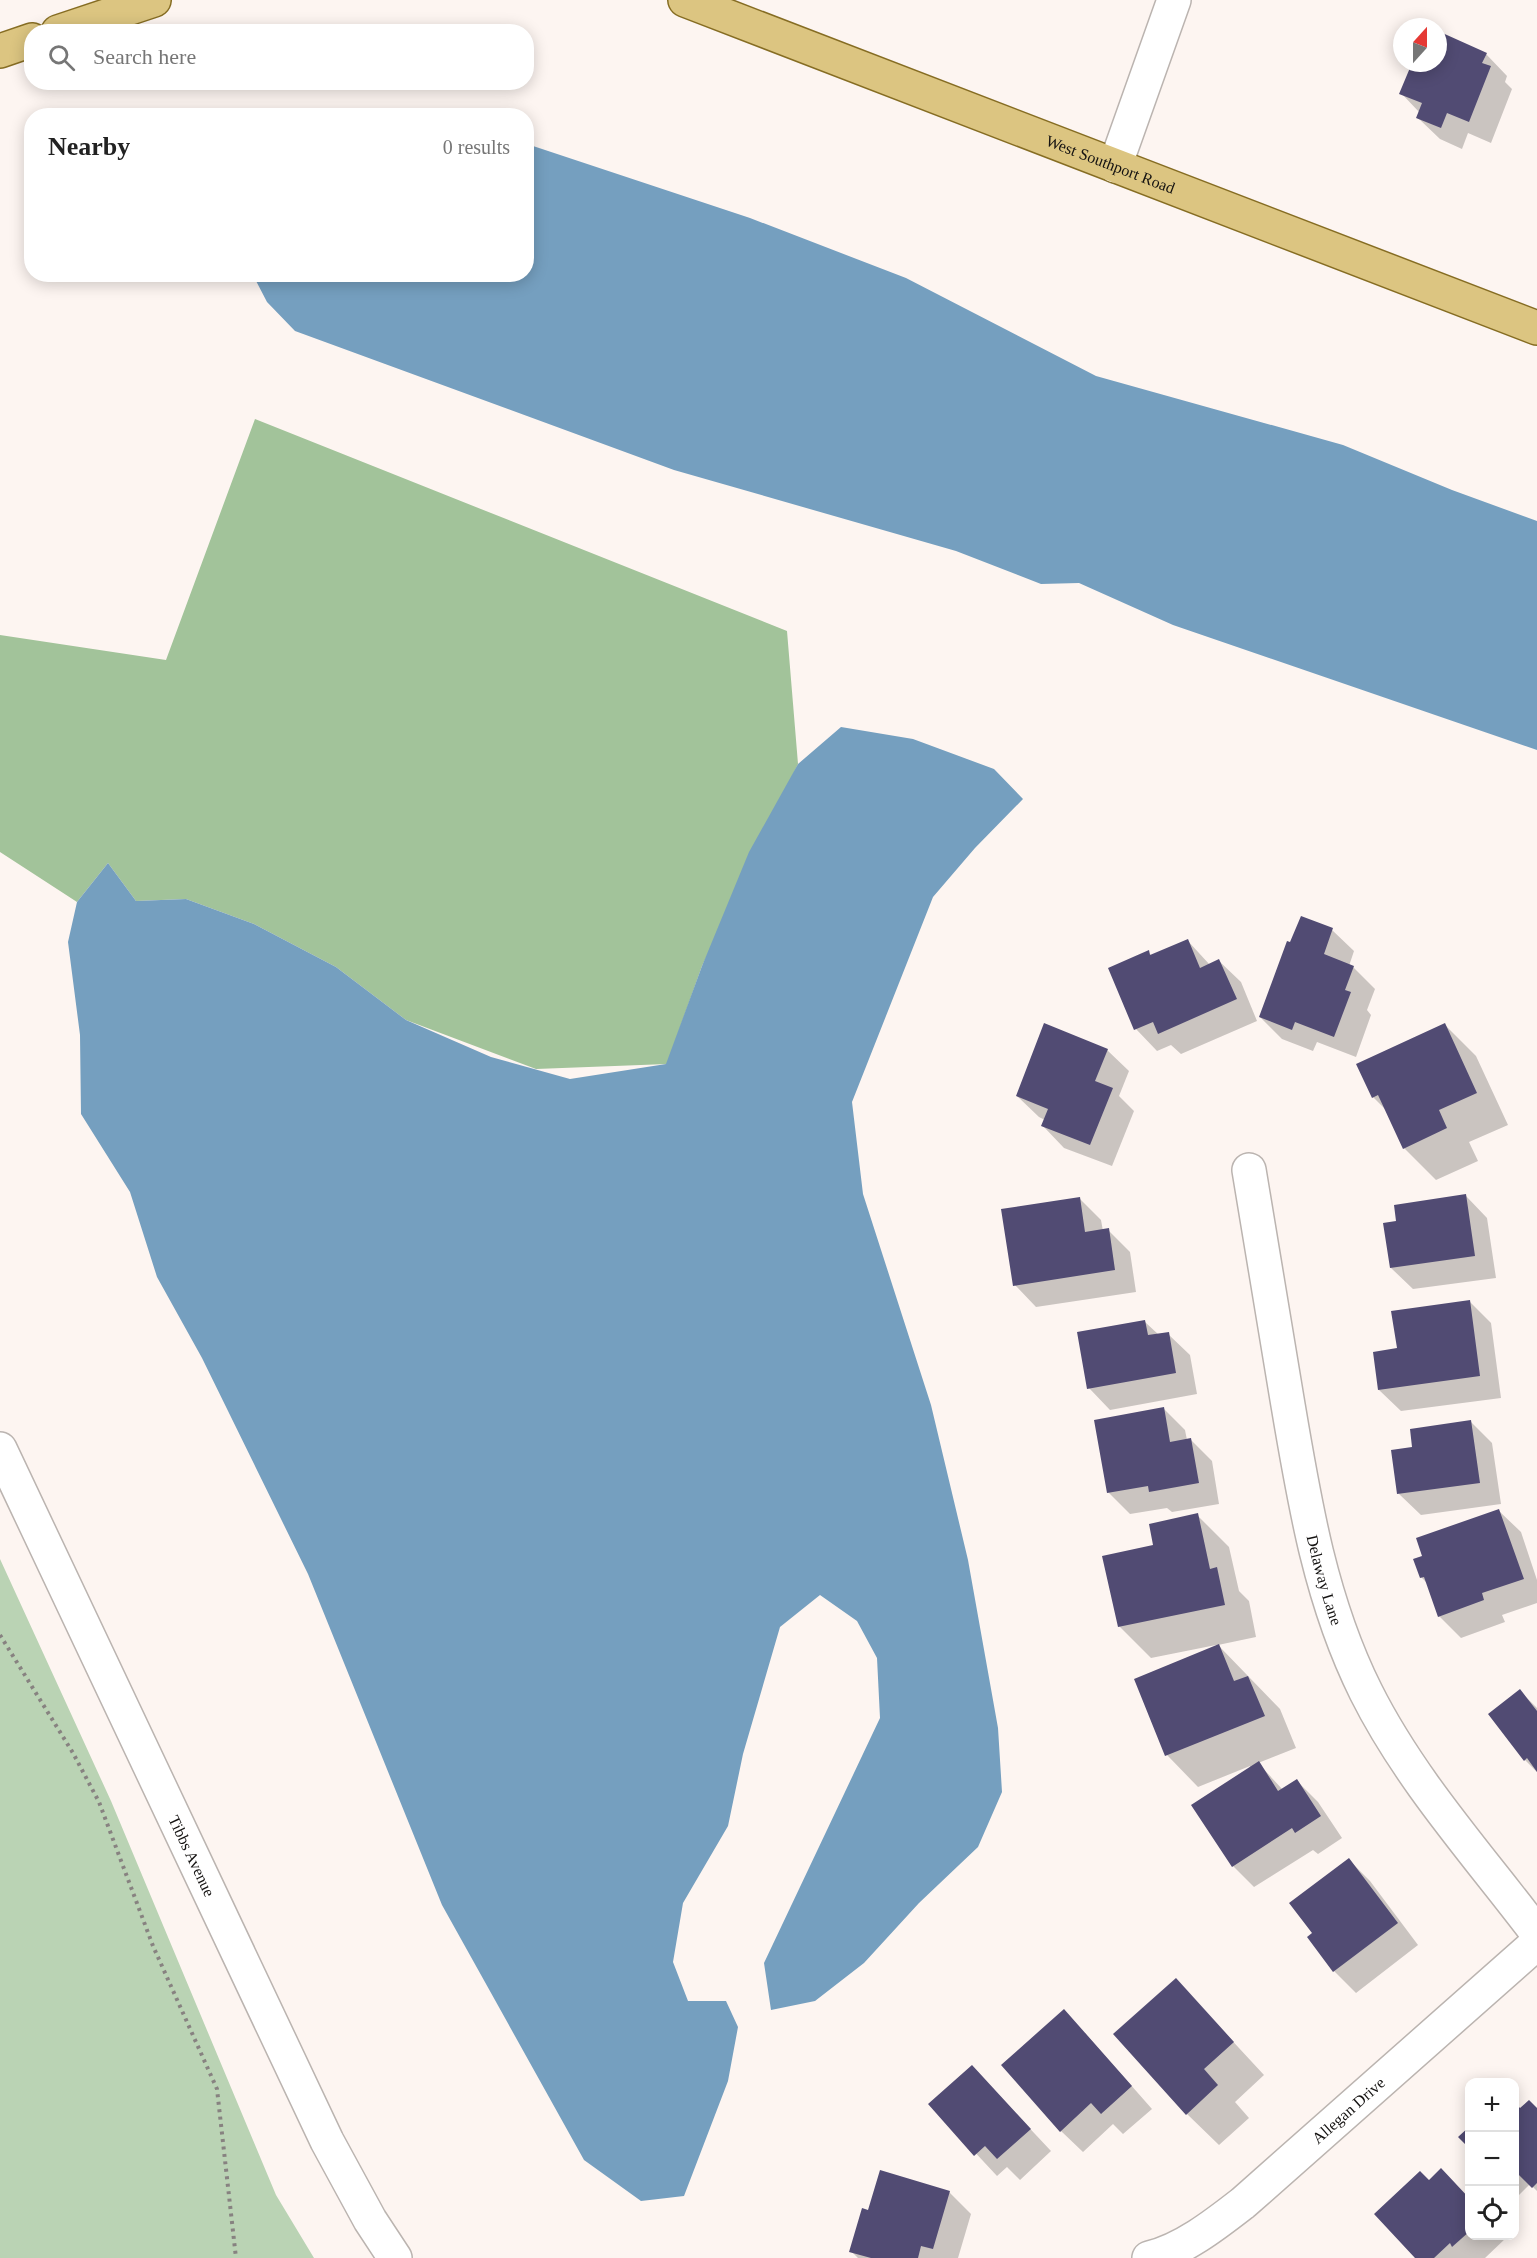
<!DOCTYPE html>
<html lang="en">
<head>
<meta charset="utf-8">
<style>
  body { margin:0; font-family:"Times New Roman",serif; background:#f2f2f2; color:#222 }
  .controls { position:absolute; right:18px; bottom:18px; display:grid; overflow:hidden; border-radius:12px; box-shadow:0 3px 15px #0003 }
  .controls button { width:54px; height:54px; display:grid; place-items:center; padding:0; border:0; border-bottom:2px solid #e0e0e0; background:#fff; color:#222; font:30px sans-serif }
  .compass { position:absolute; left:1393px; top:18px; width:54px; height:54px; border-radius:50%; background:#fff; box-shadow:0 3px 15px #0003; rotate:21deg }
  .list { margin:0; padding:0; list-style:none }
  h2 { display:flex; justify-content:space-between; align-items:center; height:78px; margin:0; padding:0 24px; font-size:26px }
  h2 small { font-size:20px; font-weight:400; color:#767676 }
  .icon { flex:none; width:33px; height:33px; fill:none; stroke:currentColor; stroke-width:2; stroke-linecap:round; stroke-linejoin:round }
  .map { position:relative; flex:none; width:1537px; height:2258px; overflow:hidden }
  .search { position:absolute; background:#fff; box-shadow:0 3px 15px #0003; left:24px; top:24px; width:510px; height:66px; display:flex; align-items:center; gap:15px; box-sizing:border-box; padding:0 21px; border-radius:24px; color:#767676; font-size:22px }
  .panel { position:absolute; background:#fff; box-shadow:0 3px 15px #0003; left:24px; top:108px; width:510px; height:174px; border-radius:24px }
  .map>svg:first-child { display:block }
</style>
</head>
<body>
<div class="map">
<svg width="1537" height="2258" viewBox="0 0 1537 2258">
  <rect width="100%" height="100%" fill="#fdf5f1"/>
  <path fill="#bad3b4" d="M0 1559 111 1801 276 2195 314 2258H0Z"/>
  <path fill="#a2c39a" d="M255 419 787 631 798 764 702 966 667 1064 536 1069 406 1020 336 967 254 924 186 899 136 901 108 863 77 902 0 852V635L166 660Z"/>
  <path fill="#759fbf" d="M527 144 750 218 906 278 1096 376 1343 445 1452 490 1537 521V750L1173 625 1079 583 1041 584 956 551 674 470 295 331 267 302 253 275 526 274Z
    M841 727 913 739 994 769 1023 799 975 848 933 897 852 1102 863 1194 931 1405 968 1560 998 1728 1002 1792 978 1847 919 1903 864 1963 815 2001 771 2010 764 1963 880 1718 877 1658 857 1621 820 1595 780 1627 743 1754 728 1826 683 1903 673 1962 688 2001H726L738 2027 728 2081 684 2196 641 2201 584 2160 442 1905 308 1574 202 1358 157 1277 130 1192 81 1114 80 1035 68 942 77 902 108 863 136 901 186 899 254 924 336 967 406 1020 491 1057 570 1079 666 1064 702 966 749 852 798 764Z"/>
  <path fill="#0003" d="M1486 54 1507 76 1505 82 1512 89 1491 143 1468 133 1462 149 1440 139 1418 118 1420 113 1401 93 1413 63H1438Z
    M1332 930 1354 951 1349 966 1353 967 1375 989 1367 1010 1371 1015 1356 1057 1317 1042 1313 1051 1282 1039 1260 1017 1291 944Z
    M1187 940 1210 965 1219 961 1241 982 1257 1021 1181 1054 1171 1045 1157 1051 1136 1029 1148 952 1152 956Z
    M1444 1024 1476 1056 1508 1125 1469 1142 1478 1161 1436 1180 1404 1148 1388 1112 1373 1097Z
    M1107 1050 1129 1071 1119 1096 1134 1111 1112 1166 1064 1148 1043 1126 1045 1120 1039 1117 1017 1096Z
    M1466 1196 1487 1218 1496 1278 1413 1289 1391 1268 1398 1222Z
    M1079 1198 1101 1220 1103 1231 1108 1230 1130 1252 1136 1292 1036 1307 1015 1285Z
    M1470 1302 1491 1323 1501 1398 1401 1411 1379 1390 1398 1349Z
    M1145 1322 1159 1335 1168 1334 1190 1355 1197 1394 1110 1410 1089 1388Z
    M1163 1408 1185 1430 1187 1440 1190 1439 1212 1461 1219 1504 1172 1512 1167 1508 1130 1514 1108 1492Z
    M1471 1422 1492 1443 1501 1504 1421 1515 1399 1494 1414 1448Z
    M1499 1511 1521 1532 1537 1580V1603L1502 1615 1505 1622 1461 1638 1439 1616 1428 1584 1421 1577Z
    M1197 1515 1229 1547 1239 1591 1249 1601 1256 1637 1218 1645 1280 1709 1296 1748 1258 1763 1283 1790 1297 1781 1318 1802 1342 1838 1318 1854 1313 1850 1254 1887 1233 1866 1250 1766 1198 1787 1167 1755 1136 1680 1216 1647V1645L1151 1658 1119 1626 1155 1546Z
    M1520 1691 1537 1708V1772L1525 1760Z
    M1349 1860 1370 1881 1418 1945 1356 1993 1334 1971 1309 1937 1314 1933Z
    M1176 1980 1264 2075 1235 2102 1249 2118 1219 2145 1187 2114Z
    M1085 2033 1152 2109 1123 2134 1113 2124 1083 2152 1061 2131Z
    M972 2067 1051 2151 1020 2180 1007 2167 997 2176 930 2104Z
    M1514 2103 1521 2110H1537V2191L1530 2184 1517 2197 1514 2194Z
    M1429 2181 1470 2199V2236H1503L1506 2238 1485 2258H1417Z
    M949 2192 971 2214 958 2258H858L851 2251 869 2212Z"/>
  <path fill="#514b73" d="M1438 31 1487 53 1482 63 1491 66 1469 122 1447 113 1441 128 1416 118 1422 103 1399 94 1412 63H1438Z
    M1301 916 1333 928 1324 954 1354 966 1345 990 1351 992 1334 1037 1295 1022 1292 1030 1259 1017 1287 941 1290 942Z
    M1188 939 1200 968 1219 959 1237 999 1158 1034 1153 1022 1134 1030 1108 968 1149 950 1150 955Z
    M1044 1023 1108 1049 1095 1081 1113 1088 1090 1145 1041 1126 1048 1109 1016 1096Z
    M1445 1023 1477 1093 1439 1110 1447 1128 1403 1149 1378 1095 1372 1098 1356 1064Z
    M1466 1194 1475 1256 1390 1268 1383 1223 1396 1221 1394 1205Z
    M1080 1197 1085 1232 1109 1228 1115 1270 1013 1286 1001 1209Z
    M1470 1300 1480 1376 1378 1390 1373 1352 1397 1348 1391 1311Z
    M1145 1320 1148 1335 1169 1332 1176 1373 1087 1389 1077 1332Z
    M1164 1407 1170 1442 1191 1438 1199 1483 1149 1492 1148 1486 1107 1493 1094 1420Z
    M1471 1420 1480 1483 1397 1494 1391 1450 1412 1447 1410 1429Z
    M1499 1509 1524 1579 1482 1593 1484 1600 1438 1617 1424 1577 1420 1578 1413 1559 1422 1556 1416 1538Z
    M1198 1513 1210 1569 1217 1567 1225 1605 1118 1627 1102 1556 1153 1545 1149 1524Z
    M1219 1644 1234 1681 1248 1676 1265 1716 1165 1756 1134 1679Z
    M1520 1689 1537 1711V1772L1527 1758 1524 1761 1488 1714Z
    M1259 1761 1278 1791 1297 1779 1321 1816 1295 1833 1292 1828 1232 1867 1191 1805Z
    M1349 1858 1398 1923 1333 1972 1307 1937 1312 1933 1289 1903Z
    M1176 1978 1234 2042 1204 2069 1218 2085 1186 2115 1113 2034Z
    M1064 2009 1132 2086 1101 2114 1091 2103 1060 2132 1001 2065Z
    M972 2065 1031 2129 997 2159 985 2146 974 2156 928 2104Z
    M1529 2100 1537 2108V2183L1532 2188 1514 2170V2102L1520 2108Z
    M1470 2126V2149L1458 2137Z
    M1441 2168 1470 2199V2231L1452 2247 1450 2243 1434 2258H1415L1374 2214 1420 2171 1429 2180Z
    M880 2170 950 2191 933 2249 921 2246 918 2258H871L849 2252 862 2208 868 2210Z"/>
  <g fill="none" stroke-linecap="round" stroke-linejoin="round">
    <g stroke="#bbb4b0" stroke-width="36">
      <g id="minor">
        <path d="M1115 166 1174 0"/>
        <path id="s1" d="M1249 1170C1262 1247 1275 1323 1287 1399 1304 1500 1320 1600 1366 1692 1410 1780 1478 1855 1537 1933"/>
        <path id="s2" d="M0 1449 327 2141 370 2220 395 2258"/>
        <path id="s3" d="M1149 2258C1183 2250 1216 2224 1243 2203L1537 1943"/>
      </g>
    </g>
    <g stroke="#866d23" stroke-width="36">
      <g id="major">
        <path id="s4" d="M685 0 1537 328"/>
        <path d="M58 32 154 0"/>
        <path d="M0 51 32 40"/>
      </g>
    </g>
    <path stroke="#878280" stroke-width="4" stroke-dasharray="3 4.5" stroke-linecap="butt" d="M0 1635 73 1753 99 1802 153 1946 217 2089 236 2258"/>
    <use href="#minor" stroke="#fff" stroke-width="33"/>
    <use href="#major" stroke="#dcc581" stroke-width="33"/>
  </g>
  <g text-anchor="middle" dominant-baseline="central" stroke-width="6" stroke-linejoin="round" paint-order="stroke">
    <g font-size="16" fill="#141211" stroke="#fff">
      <text stroke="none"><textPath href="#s4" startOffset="456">West Southport Road</textPath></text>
      <text stroke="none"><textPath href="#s1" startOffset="417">Delaway Lane</textPath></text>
      <text stroke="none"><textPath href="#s2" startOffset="450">Tibbs Avenue</textPath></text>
      <text stroke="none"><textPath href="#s3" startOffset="250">Allegan Drive</textPath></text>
    </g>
  </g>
</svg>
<div class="controls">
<button>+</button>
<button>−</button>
<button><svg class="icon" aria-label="locate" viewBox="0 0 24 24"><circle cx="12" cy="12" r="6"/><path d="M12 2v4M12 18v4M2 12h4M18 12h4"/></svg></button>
</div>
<svg class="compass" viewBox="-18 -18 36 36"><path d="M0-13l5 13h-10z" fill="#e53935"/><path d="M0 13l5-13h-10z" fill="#767676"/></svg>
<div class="search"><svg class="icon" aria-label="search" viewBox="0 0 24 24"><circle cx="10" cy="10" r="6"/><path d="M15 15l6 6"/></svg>Search here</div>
<section class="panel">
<h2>Nearby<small>0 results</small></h2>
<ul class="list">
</ul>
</section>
</div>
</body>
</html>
